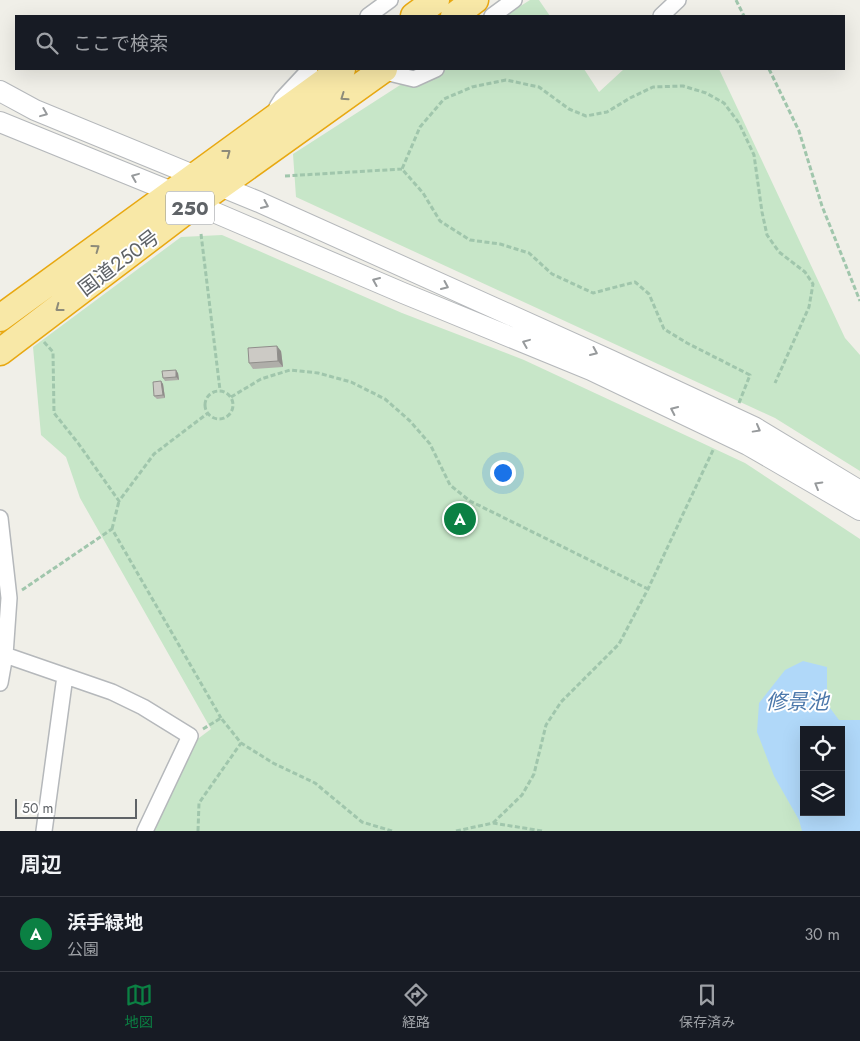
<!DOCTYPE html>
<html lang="ja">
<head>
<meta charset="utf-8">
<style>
  body { margin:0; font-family:Jost,"Noto Sans JP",sans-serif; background:#242831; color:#f1f3f6 }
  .controls { position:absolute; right:15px; bottom:15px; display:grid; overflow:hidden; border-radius:0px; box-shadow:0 5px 20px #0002 }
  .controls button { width:45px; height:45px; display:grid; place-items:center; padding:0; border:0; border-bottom:1px solid #363941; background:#171b24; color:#f1f3f6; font:25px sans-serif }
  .scale { position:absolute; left:15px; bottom:12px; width:122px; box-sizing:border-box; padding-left:5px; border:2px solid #5f6367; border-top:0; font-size:14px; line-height:18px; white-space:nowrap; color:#5f6367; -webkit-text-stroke:4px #fff; paint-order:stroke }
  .you { position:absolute; left:502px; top:472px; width:18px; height:18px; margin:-12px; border:4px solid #fff; border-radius:50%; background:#1a73e8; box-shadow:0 0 0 8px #1a73e833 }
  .badge { display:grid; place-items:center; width:32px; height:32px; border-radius:50%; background:#0b8043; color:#fff; font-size:16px; font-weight:700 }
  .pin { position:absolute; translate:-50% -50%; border:2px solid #fff; box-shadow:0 1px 5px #0006 }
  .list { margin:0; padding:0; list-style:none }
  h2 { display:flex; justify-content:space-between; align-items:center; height:65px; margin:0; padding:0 20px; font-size:21px }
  h2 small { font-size:16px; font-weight:400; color:#9ea1a6 }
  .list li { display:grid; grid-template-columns:32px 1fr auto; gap:15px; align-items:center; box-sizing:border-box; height:75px; padding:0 20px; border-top:1px solid #363941 }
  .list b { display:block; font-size:19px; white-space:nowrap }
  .list p { margin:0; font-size:16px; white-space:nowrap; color:#9ea1a6 }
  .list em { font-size:16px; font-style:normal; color:#9ea1a6 }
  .icon { flex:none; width:28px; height:28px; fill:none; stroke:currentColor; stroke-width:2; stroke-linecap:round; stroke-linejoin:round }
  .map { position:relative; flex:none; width:860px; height:831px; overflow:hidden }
  .search { position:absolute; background:#171b24; box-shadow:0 5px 20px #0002; left:15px; right:15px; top:15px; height:55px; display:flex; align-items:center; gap:12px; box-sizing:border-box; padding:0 18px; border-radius:0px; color:#9ea1a6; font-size:19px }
  .sheet { height:140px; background:#171b24 }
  nav { display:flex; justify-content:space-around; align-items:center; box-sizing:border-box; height:70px; border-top:1px solid #363941; background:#171b24; font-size:14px; color:#9ea1a6 }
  nav a { display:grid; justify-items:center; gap:2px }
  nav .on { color:#0b8043 }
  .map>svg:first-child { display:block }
</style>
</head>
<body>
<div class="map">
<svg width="860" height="831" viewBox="0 0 860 831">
  <rect width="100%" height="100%" fill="#f0efe8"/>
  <path fill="#c7e6c8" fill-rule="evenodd" d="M530 0H539L550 16H505Z
    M425 69H584L599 92 624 69H719L845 338 860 355V471L775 418 296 197 293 154Z
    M222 235 402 313 524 360 745 463 860 539V831H153L191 744 211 729 80 498 66 457 41 435 33 347 181 237ZM804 730H841V812H804Z"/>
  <path fill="#b0d8f9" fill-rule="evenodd" d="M803 661 827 667V704L839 720H860V831H802L799 820 774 776 757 732 759 703 785 670ZM804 730H841V812H804Z"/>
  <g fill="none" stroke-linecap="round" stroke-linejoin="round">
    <g stroke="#b5b8bb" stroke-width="18">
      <path id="minor" d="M368 16 390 0
        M492 16 514 0
        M661 16 678 0
        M381 71 414 79 436 69
        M277 107 282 99 310 69
        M0 518 9 598 5 655 0 683
        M5 655 112 692 143 707 190 736 145 831
        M44 831 65 676"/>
    </g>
    <g stroke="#b5b8bb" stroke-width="22">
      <path id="tertiary" d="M0 91 35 110 259 202 610 360 754 427 860 491
        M0 122 172 192 195 204 403 293 591 370 748 445 860 510"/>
    </g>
    <g stroke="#e8a811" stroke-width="29">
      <path id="trunk" d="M414 16 436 0
        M454 16 475 0
        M0 318 342 69
        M0 352 195 204 384 69"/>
    </g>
    <path stroke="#a0c6ac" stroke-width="3" stroke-dasharray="5 2.5" stroke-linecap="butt" d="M736 0 744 16
      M769 69 799 131 822 206 860 301
      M285 176 402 169
      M201 234 220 390
      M44 342 53 352 54 413 78 443 119 501 154 454 208 413
      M205 405a14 14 0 1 1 28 0a14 14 0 1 1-28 0Z
      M231 397 261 379 290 370 318 373 351 382 385 399 410 421 430 444 450 485 470 501 648 589
      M739 403 750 375 687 343 664 329 649 294 635 282 593 293 552 274 529 253 500 244 470 240 440 221 423 193 402 169 420 127 444 99 472 87 506 80 539 87 569 109 586 116 607 112 630 98 653 87 683 86 706 93 724 103 739 123 754 155 762 212 767 235 779 252 805 272 813 284 809 307 775 383
      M112 529 119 501
      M22 590 112 529 221 718
      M203 729 221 718 241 743 273 763 315 783 362 822 392 831
      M493 823 522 795 534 774 546 725 561 702 619 644 648 589 714 448
      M198 831 199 803 241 743
      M456 831 493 823 542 831"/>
    <use href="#minor" stroke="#fff" stroke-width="15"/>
    <use href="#tertiary" stroke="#fff" stroke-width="20"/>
    <use href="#trunk" stroke="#f8e8a7" stroke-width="26"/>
  </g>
  <path fill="#afaea9" d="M281 351 283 367 253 369 249 363Z
    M178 373 179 380 165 381 163 378Z
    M161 381 163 384 165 398 157 399 154 396Z"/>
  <path fill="#8f8d8a" d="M277 346 281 351 283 367 278 361Z
    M176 370 178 373 179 380 176 377Z
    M161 381 163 384 165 398 163 395Z"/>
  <path fill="#cccac5" stroke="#8f8d8a" d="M277 346 278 361 249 363 248 348Z
    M176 370V377L163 378 162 371Z
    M161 381 163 395 154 396 153 382Z"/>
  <defs><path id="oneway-chevron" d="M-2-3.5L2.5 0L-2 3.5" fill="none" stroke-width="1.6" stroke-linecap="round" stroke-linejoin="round" transform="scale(1.25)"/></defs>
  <g stroke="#8d8b7a">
    <use href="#oneway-chevron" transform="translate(344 97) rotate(145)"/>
    <use href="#oneway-chevron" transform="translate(227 153) rotate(-37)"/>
    <use href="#oneway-chevron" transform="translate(96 248) rotate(-36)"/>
    <use href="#oneway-chevron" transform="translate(59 308) rotate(143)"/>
  </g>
  <g stroke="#979a9c">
    <use href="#oneway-chevron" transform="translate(44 113) rotate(22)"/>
    <use href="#oneway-chevron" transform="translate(135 177) rotate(-158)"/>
    <use href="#oneway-chevron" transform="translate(265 205) rotate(24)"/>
    <use href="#oneway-chevron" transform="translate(376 281) rotate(-157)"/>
    <use href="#oneway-chevron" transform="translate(445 286) rotate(24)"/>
    <use href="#oneway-chevron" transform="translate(526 343) rotate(-158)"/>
    <use href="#oneway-chevron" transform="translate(594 352) rotate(24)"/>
    <use href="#oneway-chevron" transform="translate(674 410) rotate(-155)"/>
    <use href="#oneway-chevron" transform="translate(757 429) rotate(29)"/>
    <use href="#oneway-chevron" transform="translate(818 485) rotate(-150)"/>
  </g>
  <g text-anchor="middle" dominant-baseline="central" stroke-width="4" stroke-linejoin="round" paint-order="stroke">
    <rect fill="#fff" stroke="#8f9295" stroke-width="1" x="166" y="191.5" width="48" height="33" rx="4"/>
    <g font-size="19" font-weight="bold" fill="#5f6367">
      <text x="190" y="208">250</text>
    </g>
    <g font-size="20" fill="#5f6367" stroke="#fff">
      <text transform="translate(119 263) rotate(-37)">国道250号</text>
    </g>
    <g font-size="21" font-style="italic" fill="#4c78ab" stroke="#fff">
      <text x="797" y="702">修景池</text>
    </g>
  </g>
</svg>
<div class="controls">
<button><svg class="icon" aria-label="locate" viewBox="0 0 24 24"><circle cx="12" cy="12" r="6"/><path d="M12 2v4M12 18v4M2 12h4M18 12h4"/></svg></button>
<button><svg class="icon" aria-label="layers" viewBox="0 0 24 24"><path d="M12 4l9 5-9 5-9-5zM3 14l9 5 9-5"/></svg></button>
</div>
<div class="scale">50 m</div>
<div class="you"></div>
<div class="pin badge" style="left:460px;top:519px">A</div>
<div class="search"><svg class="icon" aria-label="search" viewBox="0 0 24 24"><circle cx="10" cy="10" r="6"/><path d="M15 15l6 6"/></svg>ここで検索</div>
</div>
<section class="sheet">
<h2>周辺<small></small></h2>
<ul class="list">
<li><span class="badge">A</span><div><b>浜手緑地</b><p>公園</p></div><em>30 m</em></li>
</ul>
</section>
<nav>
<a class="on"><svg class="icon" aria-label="map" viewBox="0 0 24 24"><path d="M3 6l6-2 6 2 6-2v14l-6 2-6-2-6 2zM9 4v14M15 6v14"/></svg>地図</a>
<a><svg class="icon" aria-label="directions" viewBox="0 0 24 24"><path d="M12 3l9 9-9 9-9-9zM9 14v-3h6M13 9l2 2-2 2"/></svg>経路</a>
<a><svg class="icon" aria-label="saved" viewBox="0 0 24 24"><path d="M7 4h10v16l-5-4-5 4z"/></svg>保存済み</a>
</nav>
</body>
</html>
